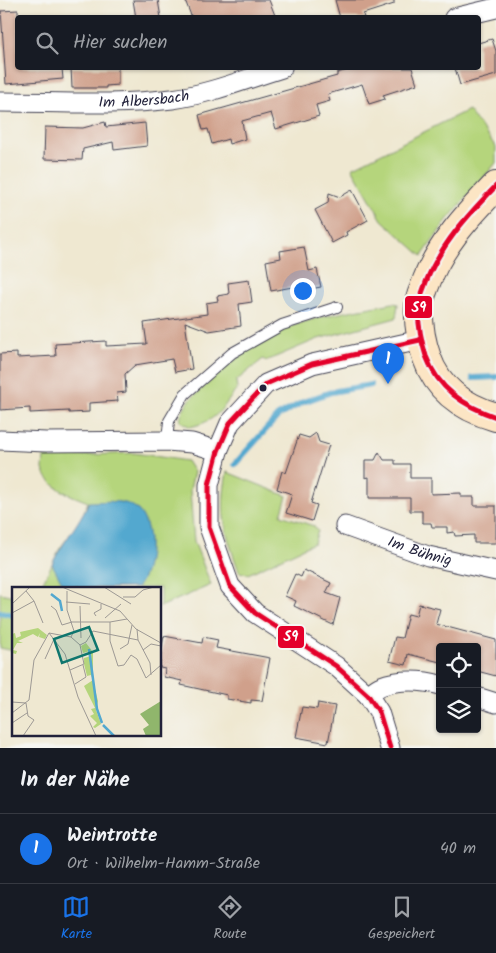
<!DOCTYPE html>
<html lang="de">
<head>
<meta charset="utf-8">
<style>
  body { margin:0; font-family:Kalam,sans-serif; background:#242831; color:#f1f3f6 }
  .controls { position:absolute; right:15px; bottom:15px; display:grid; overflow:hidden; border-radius:5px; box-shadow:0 1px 4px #0004 }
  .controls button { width:45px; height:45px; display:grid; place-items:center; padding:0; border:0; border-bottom:1px solid #363941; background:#171b24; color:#f1f3f6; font:25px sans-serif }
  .you { position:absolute; left:302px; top:290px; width:18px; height:18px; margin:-12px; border:4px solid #fff; border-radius:50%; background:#1a73e8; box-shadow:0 0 0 8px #1a73e833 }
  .badge { display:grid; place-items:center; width:32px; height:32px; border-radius:50%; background:#1a73e8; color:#fff; font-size:16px; font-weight:700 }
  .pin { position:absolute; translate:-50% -41px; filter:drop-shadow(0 1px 2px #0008) }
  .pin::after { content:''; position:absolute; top:26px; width:18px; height:15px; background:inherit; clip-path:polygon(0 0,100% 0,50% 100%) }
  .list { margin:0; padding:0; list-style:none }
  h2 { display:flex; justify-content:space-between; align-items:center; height:65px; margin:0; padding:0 20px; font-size:21px }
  h2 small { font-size:16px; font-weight:400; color:#9ea1a6 }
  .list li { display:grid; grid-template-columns:32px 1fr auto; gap:15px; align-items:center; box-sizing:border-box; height:70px; padding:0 20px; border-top:1px solid #363941 }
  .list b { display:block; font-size:19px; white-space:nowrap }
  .list p { margin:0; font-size:16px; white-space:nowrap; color:#9ea1a6 }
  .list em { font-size:16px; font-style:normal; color:#9ea1a6 }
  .icon { flex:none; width:28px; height:28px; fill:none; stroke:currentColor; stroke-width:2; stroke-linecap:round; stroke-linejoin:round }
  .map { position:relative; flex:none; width:496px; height:748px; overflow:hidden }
  .search { position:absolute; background:#171b24; box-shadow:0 1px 4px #0004; left:15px; right:15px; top:15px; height:55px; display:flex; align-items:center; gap:12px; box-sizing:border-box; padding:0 18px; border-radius:5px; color:#9ea1a6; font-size:19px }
  .sheet { height:135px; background:#171b24 }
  nav { display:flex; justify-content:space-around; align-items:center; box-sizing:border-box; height:70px; border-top:1px solid #363941; background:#171b24; font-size:14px; color:#9ea1a6 }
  nav a { display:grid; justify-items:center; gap:2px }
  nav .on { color:#1a73e8 }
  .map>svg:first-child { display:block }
</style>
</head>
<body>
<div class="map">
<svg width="496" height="748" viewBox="0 0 496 748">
  <rect width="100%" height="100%" fill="#f6f6f2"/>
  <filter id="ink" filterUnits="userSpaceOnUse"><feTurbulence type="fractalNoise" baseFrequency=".02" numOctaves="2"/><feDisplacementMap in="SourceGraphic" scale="10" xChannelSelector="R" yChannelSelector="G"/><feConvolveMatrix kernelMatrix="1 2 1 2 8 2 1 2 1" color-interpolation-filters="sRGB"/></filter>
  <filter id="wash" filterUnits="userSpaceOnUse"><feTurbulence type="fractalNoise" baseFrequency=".0096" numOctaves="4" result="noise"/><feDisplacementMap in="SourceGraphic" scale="20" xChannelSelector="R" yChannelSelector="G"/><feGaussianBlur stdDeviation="1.12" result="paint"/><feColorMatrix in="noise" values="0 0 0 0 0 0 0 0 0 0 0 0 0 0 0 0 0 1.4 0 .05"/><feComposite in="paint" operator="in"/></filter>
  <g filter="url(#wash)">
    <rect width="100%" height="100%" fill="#efe8d1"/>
    <path fill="#b5d57c" stroke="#6c7c5c" d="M468 110 496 147V163L447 220 422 256 382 220 352 168Z
      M393 303 398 304 396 318 318 339 266 361 263 359 236 381 237 389C221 410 217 421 190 427L180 421C181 405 195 395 206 385 225 367 244 351 267 338 302 317 352 311 393 303Z
      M134 453 187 461 194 472 190 490 194 541 211 585 160 607V588H40L60 548 80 521 88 502C73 496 48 488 43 469 43 466 44 460 44 457Z
      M227 472 287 496 281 515 314 526 318 531 314 543 248 574 239 572C225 531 219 516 227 472Z
      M0 593 14 596V651L0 648Z"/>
    <path fill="#53a8cf" stroke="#3a6585" d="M89 502C104 502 126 498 138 510 155 528 151 570 137 588H81L77 586 65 588 52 564C63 542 78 525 89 502Z"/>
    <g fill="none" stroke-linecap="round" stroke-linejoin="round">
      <path stroke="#53a8cf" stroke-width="6" d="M473 378 496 377
        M235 464 278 416 303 402 331 392 371 385
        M0 612 14 615"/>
    </g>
    <g id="blocks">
      <path fill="#d0a08b" d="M133 0H158L161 18H136Z
        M185 0H269L276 18H192Z
        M335 0H394V4L363 14 364 18H340Z
        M18 10V68H62L63 79 6 84 1 11Z
        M492 39 496 51V75L460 85 455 68H478V43Z
        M71 68H118V85L106 86V88H72Z
        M355 68H412L417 84 383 95 385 99 369 104 362 84 328 94 330 101 316 105 319 116 276 129 271 113 242 121 245 139 229 144 228 139 212 144 208 129 203 130 199 115 337 76V73Z
        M105 122 106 127 145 123 147 146 114 150 113 142 83 149 82 160 44 159 45 127 83 128Z
        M352 190 368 220 346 232 347 235 332 243 315 210 328 203 329 193 340 197Z
        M304 247 309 271 317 269 321 287 299 291 298 286 271 291 266 261 281 258 280 251Z
        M249 280 252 302 239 304 241 326 209 331 185 322 192 369 175 372 172 359 135 365 125 374 126 392 117 393 118 401 89 403V412L69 413V411L30 413V408L0 410V354L17 353V358L56 356 55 344 106 341V346L147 344 144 323 207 314 206 303 218 301 217 296 229 294 228 283Z
        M316 433 319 442 329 445 311 503 317 505 312 521 286 513 292 494 277 489 282 471 286 473 299 435 309 438Z
        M379 452 384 460H395V464H410V478H431V494L461 493V497H474V506H496V543H474V535L455 536 454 532 447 533V527H432L431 523H422V511H410V498H369V477L365 478V460H375Z
        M304 570 331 583 326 593 340 598 333 625 294 606 296 601 285 596 295 574 301 577Z
        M419 604 440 609 436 624 496 640V676L477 671V647H440V662L408 654 406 665 389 661 395 637 402 638 408 614 416 616Z
        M164 636 202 643 203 637 218 640 216 648 270 658 262 701 251 700V703L227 699V695L181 685 182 681 164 677 165 669 160 668V657Z
        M318 703 335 706 328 743 296 737 302 707 317 709Z"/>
    </g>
  </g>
  <g filter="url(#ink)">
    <use href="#blocks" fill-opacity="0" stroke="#414052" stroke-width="1"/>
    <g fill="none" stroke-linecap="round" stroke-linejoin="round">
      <g stroke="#414052" stroke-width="12">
        <path id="lane" d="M167 441 169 421 185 394 232 353 282 325 337 307"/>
      </g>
      <g stroke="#414052" stroke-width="21">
        <g id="street">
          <path d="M454 18 496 8"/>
          <path id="s1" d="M0 102C57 102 115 106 172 99 210 94 246 79 282 68"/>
          <path d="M0 440 46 442 167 441 192 443 218 451"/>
          <path id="s2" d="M345 526 428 556 496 571"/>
          <path d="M368 695C372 692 376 688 381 686 398 679 423 680 440 685"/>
          <path d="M477 697 496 703"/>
          <path d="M390 748 379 712 368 695 336 666 255 613 230 586 209 527V485L218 451 230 423 266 384 312 364 420 340"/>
        </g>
      </g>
      <g stroke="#414052" stroke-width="30">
        <path id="secondary" d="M496 186C467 216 438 247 424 288 422 293 419 300 419 306 418 324 421 341 427 358 438 390 465 408 496 417"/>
      </g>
      <use href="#lane" stroke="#fff" stroke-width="10"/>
      <use href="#street" stroke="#fff" stroke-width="19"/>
      <use href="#secondary" stroke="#fce5c4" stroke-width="28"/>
      <g stroke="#f6f6f2" stroke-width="9">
        <path id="bus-1" d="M496 186C468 215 441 244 426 282 424 289 420 296 419 304 417 321 421 340 426 356 438 389 464 406 496 417
          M390 748 379 712 368 695 336 666 255 613 230 586 209 527V485L218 451 230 423 266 384 312 364 420 340"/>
      </g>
      <use href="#bus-1" stroke="#e4002b" stroke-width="5"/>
    </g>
  </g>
  <circle fill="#22223b" stroke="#f6f6f2" stroke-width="2" cx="263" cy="388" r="4.5"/>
  <g text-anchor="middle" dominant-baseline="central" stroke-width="4" stroke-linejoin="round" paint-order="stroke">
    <g font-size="15" fill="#22223b" stroke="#f6f6f2">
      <text stroke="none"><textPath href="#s1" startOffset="144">Im Albersbach</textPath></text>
      <text stroke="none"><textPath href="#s2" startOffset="79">Im Bühnig</textPath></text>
    </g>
  </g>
  <g transform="translate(12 587)">
    <rect width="149" height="149" fill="#efe8d1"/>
    <path d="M26 41 35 48 33 52 27 50 28 46 26 50 21 47 6 54 11 56H5L1 63 5 64 4 67 0 66V47L3 46 4 51 9 49 8 45ZM74 56 81 65V94L86 114 84 123 89 137 83 141 81 140 85 136 78 129 82 127 79 122 83 121 72 99 81 93 79 88 75 89 72 77V71L79 69 78 64 71 66 69 59Z" fill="#b5d57c"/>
    <path d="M149 114V149H134L131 142 137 138 128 127Z" fill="#90b66c"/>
    <path fill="none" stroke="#53a8cf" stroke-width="2.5" d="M39 7 48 14 50 24M77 62 85 122 90 136M91 138 102 149"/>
    <path fill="none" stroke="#9d9995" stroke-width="1" d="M50 0 108 24 124 42 149 56M92 0 119 17M14 4 22 14 31 36M55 4V23L62 44 59 50M111 10H123L131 3 142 0M54 15 78 17M0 17 18 0M39 19 44 23 50 38 60 35M68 19 69 51M0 26 22 14M84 29 82 26 89 22V17M93 31 109 17M59 35H98V54L106 79 112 78 119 68 125 72 134 91 149 78M98 35 115 32M125 42 126 53 138 76 139 88M37 46 53 67 66 110 84 149M59 50 68 58 74 55 81 44 126 53M108 62 116 57 120 38M131 63 139 57 149 59M33 72 42 52M58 83 72 77 68 58M63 97 74 90 71 78M0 115 14 116 16 129 22 133 11 149M0 126 17 113 22 73 37 46 59 50M0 136 15 126"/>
    <path fill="#0f766e" fill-opacity="0.15" stroke="#0f766e" stroke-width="2.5" d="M77 40 86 63 50 76 42 52Z"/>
    <rect width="149" height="149" fill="none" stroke="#22223b" stroke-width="2.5"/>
  </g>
  <g stroke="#f6f6f2" stroke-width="2">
    <rect x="404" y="295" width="29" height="24" rx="5" fill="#e4002b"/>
    <rect x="277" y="625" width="28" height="24" rx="5" fill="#e4002b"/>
  </g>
  <g font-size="14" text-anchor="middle" font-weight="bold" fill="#fff">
    <text x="419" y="312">S9</text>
    <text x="291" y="641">S9</text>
  </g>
</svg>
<div class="controls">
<button><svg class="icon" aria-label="locate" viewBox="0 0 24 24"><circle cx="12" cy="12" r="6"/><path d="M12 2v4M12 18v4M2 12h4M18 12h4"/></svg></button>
<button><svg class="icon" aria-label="layers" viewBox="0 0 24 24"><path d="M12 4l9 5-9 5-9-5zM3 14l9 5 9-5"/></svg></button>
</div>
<div class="you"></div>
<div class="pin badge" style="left:388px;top:384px">1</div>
<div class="search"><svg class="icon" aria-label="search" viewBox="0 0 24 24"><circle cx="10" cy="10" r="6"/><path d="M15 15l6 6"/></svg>Hier suchen</div>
</div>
<section class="sheet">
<h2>In der Nähe<small></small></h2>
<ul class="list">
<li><span class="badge">1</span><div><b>Weintrotte</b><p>Ort · Wilhelm-Hamm-Straße</p></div><em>40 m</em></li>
</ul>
</section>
<nav>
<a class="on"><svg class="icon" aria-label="map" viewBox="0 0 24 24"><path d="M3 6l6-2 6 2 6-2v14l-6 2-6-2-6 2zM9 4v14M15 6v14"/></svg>Karte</a>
<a><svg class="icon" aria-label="directions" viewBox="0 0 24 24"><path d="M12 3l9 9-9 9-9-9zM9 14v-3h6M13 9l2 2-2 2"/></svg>Route</a>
<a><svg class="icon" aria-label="saved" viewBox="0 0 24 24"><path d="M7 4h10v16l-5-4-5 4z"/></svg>Gespeichert</a>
</nav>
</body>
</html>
